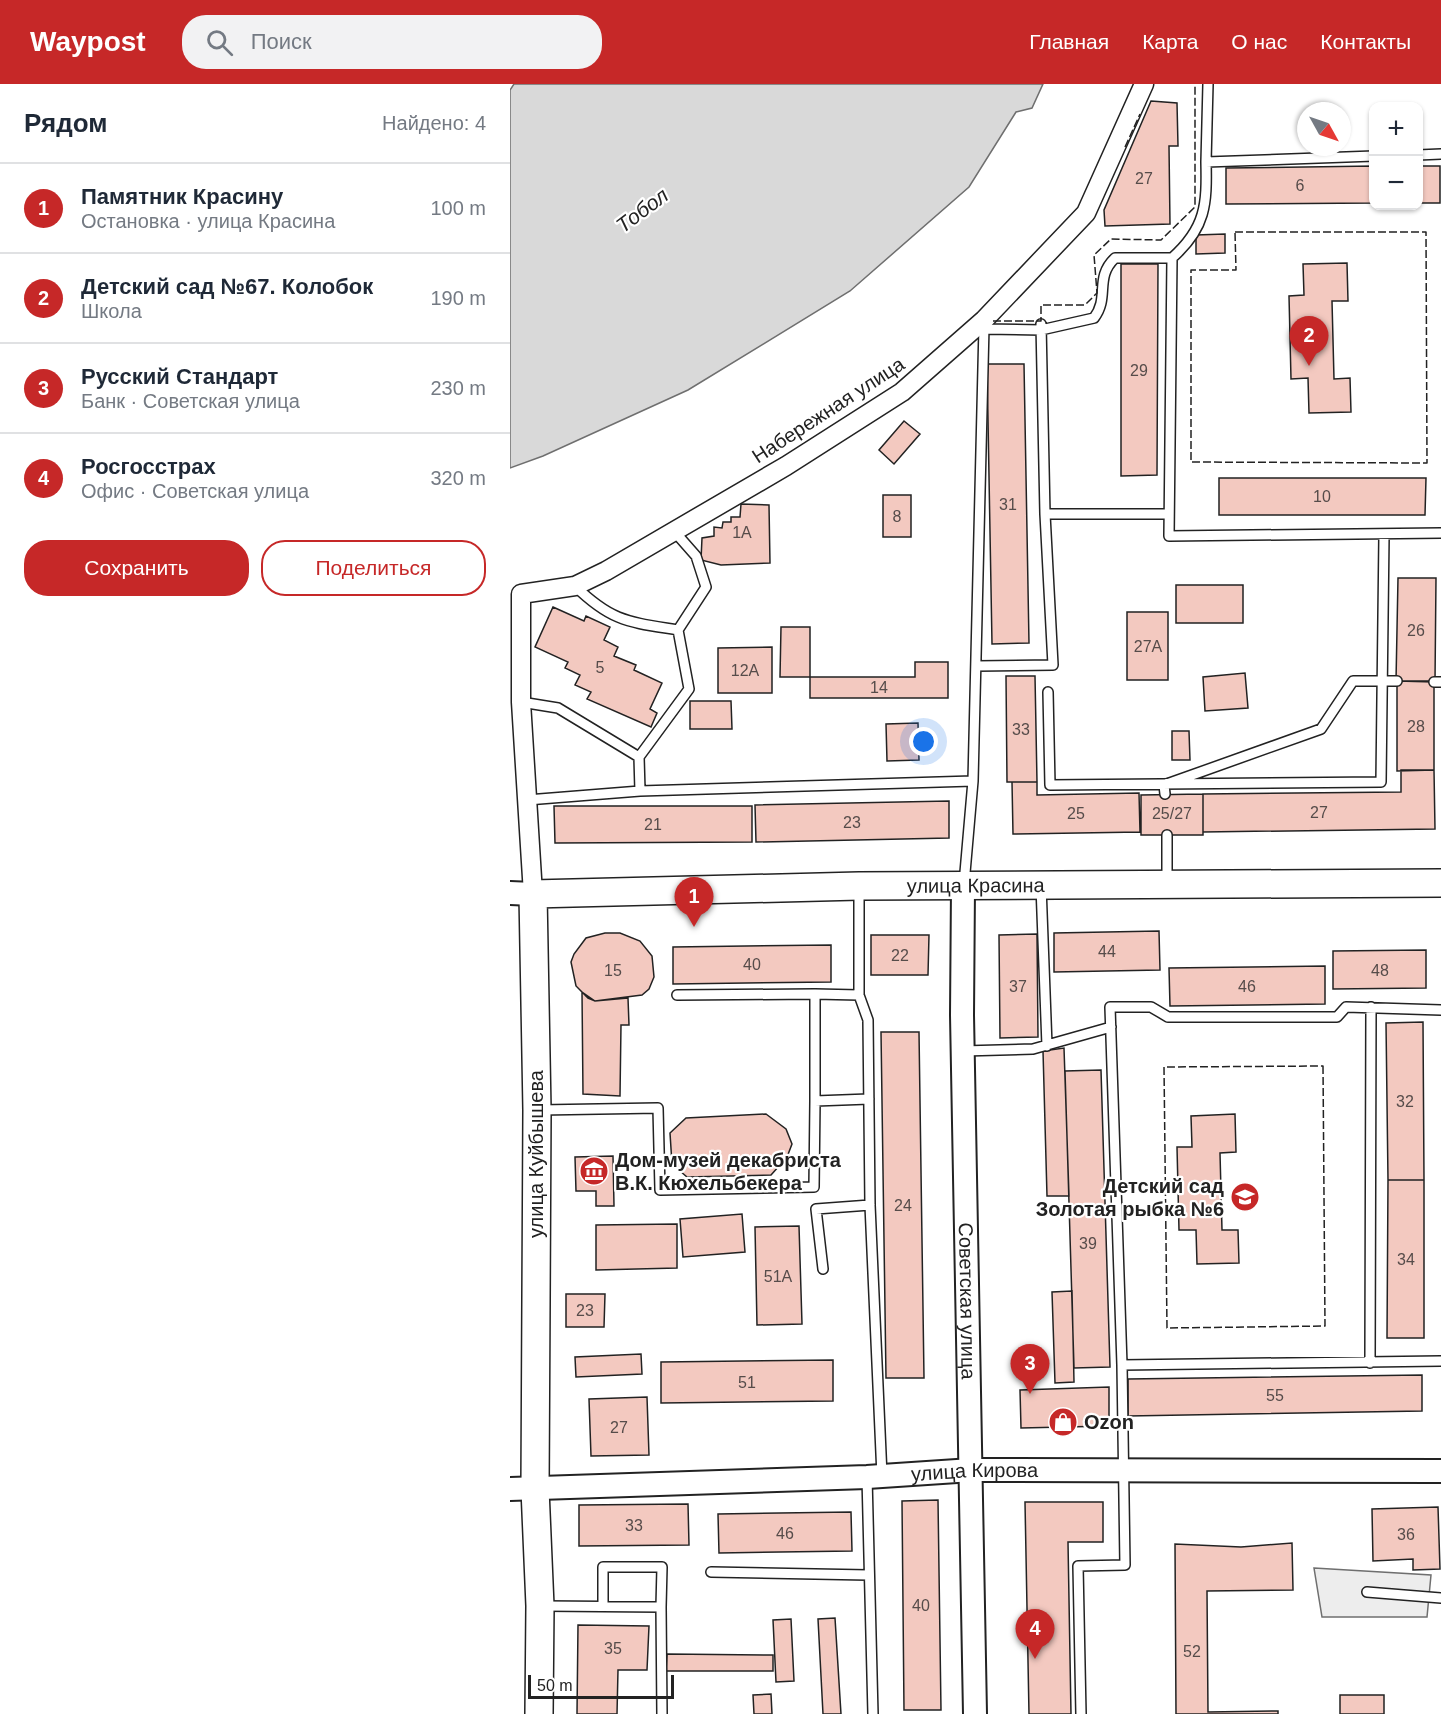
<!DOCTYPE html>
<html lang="ru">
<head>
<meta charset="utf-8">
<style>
  body { margin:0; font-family:Arial,sans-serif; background:#f2f2f3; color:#1f2937 }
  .controls { position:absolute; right:18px; top:18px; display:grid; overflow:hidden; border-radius:12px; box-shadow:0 2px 4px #0004 }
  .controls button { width:54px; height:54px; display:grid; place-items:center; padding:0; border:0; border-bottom:2px solid #e0e1e3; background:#fff; color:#1f2937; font:30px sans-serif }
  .compass { position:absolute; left:787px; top:18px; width:54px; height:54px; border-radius:50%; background:#fff; box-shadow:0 2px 4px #0004; rotate:130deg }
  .scale { position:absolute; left:18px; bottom:15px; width:146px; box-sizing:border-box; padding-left:6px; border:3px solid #222; border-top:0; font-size:16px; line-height:21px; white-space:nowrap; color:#222; -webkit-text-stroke:4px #fff; paint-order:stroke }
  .you { position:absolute; left:414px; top:658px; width:21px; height:21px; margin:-15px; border:4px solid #fff; border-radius:50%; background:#1a73e8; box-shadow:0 0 0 9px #1a73e833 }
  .badge { display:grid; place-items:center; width:39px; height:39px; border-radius:50%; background:#c62828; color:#fff; font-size:20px; font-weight:700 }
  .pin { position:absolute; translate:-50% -50px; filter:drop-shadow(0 2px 3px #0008) }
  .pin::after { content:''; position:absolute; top:32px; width:21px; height:18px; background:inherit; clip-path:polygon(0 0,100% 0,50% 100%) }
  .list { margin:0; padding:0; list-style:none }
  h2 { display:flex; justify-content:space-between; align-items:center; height:78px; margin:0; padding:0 24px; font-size:26px }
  h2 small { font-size:20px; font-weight:400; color:#747a83 }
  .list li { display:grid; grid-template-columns:39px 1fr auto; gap:18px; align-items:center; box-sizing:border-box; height:90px; padding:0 24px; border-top:2px solid #e0e1e3 }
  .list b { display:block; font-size:22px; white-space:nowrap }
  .list p { margin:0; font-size:20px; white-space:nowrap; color:#747a83 }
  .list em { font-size:20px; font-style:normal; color:#747a83 }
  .actions { display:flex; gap:12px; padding:18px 24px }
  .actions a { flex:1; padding:14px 0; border:2px solid #c62828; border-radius:24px; text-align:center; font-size:21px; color:#c62828 }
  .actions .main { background:#c62828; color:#fff }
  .icon { flex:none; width:33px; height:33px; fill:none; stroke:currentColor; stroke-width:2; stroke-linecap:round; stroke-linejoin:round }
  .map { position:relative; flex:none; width:931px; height:1630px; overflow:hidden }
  header { display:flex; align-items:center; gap:36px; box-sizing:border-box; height:84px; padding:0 30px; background:#c62828; color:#fff }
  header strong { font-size:28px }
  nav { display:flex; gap:33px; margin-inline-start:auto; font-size:21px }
  .search { width:420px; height:54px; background:#f2f2f3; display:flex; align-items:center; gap:15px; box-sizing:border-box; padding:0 21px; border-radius:24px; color:#747a83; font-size:22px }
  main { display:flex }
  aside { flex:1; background:#fff }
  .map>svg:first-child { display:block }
</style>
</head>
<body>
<header>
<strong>Waypost</strong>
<div class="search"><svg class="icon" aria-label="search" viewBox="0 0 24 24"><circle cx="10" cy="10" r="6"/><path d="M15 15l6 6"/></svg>Поиск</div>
<nav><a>Главная</a><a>Карта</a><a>О нас</a><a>Контакты</a></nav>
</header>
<main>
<aside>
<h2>Рядом<small>Найдено: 4</small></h2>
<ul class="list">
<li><span class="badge">1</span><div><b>Памятник Красину</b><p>Остановка · улица Красина</p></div><em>100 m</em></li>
<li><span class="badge">2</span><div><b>Детский сад №67. Колобок</b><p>Школа</p></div><em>190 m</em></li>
<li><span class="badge">3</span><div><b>Русский Стандарт</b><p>Банк · Советская улица</p></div><em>230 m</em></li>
<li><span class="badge">4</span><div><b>Росгосстрах</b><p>Офис · Советская улица</p></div><em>320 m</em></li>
</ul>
<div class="actions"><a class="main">Сохранить</a><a>Поделиться</a></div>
</aside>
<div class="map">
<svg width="931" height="1630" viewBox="0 0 931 1630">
  <rect width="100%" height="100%" fill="#fff"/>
  <path fill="#ededed" stroke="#6f6f6f" stroke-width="1.5" d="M804 1484 921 1491 917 1533H812Z"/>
  <path fill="#d9d9d9" stroke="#6f6f6f" stroke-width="1.5" d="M4 0H533L522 24 506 28 459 103 340 207 178 306 33 372 0 384V6Z"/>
  <path fill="#f3c9c0" stroke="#222" stroke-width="1.5" d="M641 17 667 19 668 62H659L660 140 595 142 594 126Z
    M864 82V119L716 120V84Z
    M908 82H930V119H908Z
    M715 150V169L686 170V151Z
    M837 179 838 217H822L824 295 840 294 841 328 799 329 798 294 781 295 779 212 794 211 793 180Z
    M611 180H648L647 391 611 392Z
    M477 280H514L519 559 482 560Z
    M394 337 410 350 384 380 369 366Z
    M709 394H916L915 431H709Z
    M373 411H401V453H373Z
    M231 420 259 421 260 479 211 481 191 476 192 454 204 452V443L212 444 213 438H221V433H230Z
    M888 494H926L925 597H886Z
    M666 501H733V539H666Z
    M43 523 74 537 76 532 100 543 94 556 108 563 104 572 126 581 124 586 152 599 140 625 147 629 141 643 77 615 81 608 65 601 70 591 55 584 58 578 25 563Z
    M617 528H658V596H617Z
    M271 543H300V593H270Z
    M262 563V609H208V564Z
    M405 578H438V614H300V593H405Z
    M735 589 738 624 695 627 693 593Z
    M496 592H525L527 698H497Z
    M887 597 924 598V686L887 687Z
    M180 617H221L222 645H180Z
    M408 639 409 676 377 677 376 640Z
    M662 647H679L680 676H662Z
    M891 686H924L925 745 693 748V710L891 708Z
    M502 698H527V711L629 709 630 748 503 750Z
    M693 710V751H631V711Z
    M439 717V754L246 758 245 721Z
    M44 722H242V758L45 759Z
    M649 847 650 886 544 888V849Z
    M95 849H110L130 857 142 872 144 893 139 905 132 911 85 917 78 914 66 902 61 878 64 870 76 854Z
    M527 850 528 953 490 954 489 851Z
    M361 851H419L418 891H361Z
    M321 861V898L163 900V863Z
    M916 866V904L823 905V867Z
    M815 882V920L660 922 659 884Z
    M72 908 85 917 118 914 119 941H111L110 1012 73 1010Z
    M913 938 914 1096H878L876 939Z
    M371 948H409L414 1294H376Z
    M554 964 559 1112H537L533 967Z
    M591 986 600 1283 564 1284 555 987Z
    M256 1030 276 1045 282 1060 277 1073 261 1091 177 1093 162 1080 160 1049 176 1034Z
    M725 1030 726 1068 710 1069 712 1146H728L729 1179 687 1180 686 1146H669L667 1063H682L681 1032Z
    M103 1072 104 1122H86V1107H66L65 1073Z
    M878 1096H914V1254H877Z
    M232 1130 235 1168 173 1173 170 1135Z
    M167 1140V1184L86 1186V1141Z
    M289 1142 292 1240 247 1241 245 1143Z
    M562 1207 564 1298 545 1299 542 1208Z
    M56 1210H95L94 1243H56Z
    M131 1270 132 1290 66 1293 65 1273Z
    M323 1276V1317L151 1319V1278Z
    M912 1291V1327L618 1332V1295Z
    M599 1303V1342L511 1344 510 1306Z
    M137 1313 139 1371 81 1372 79 1315Z
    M428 1416 431 1626H394L392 1417Z
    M515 1418H593V1458H558L561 1630H519Z
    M178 1420 179 1461 69 1462V1421Z
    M928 1423 930 1485 903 1486V1475L863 1477 862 1425Z
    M341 1428 342 1467 209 1469 208 1430Z
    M782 1459 783 1506 697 1507 698 1628 768 1627V1630H666L665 1460 731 1463Z
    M325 1534 331 1630H313L308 1535Z
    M281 1535 284 1597 266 1598 263 1536Z
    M68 1541 139 1542 137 1586H108L107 1630H67Z
    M157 1570 263 1571V1587H156Z
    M261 1610 262 1630H244L243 1611Z
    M830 1611H874V1630H830Z"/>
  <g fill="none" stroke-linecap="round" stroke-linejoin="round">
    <g stroke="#222" stroke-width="12">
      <path id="service" d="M698 0 696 78 864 72
        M908 71 931 70
        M662 174C696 144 697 120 696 78
        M474 245 531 246 584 234C600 213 584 194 605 174H662L659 452 931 449
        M535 430H659
        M65 502C102 538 119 538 168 546
        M467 582 543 581 535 430 531 240
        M924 598H931
        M538 608 540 701 871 698 874 451
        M11 618 48 624 129 673
        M130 707 129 673 179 605 168 546 196 503 186 472 164 447
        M655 710 654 701 811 645 843 597H887
        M17 716 130 707 463 697
        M657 751V799
        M454 800 463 697 474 242
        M531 802 537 962
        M349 804V911L358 936 360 1121 372 1392
        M167 911 305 910
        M931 926 836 923 827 933H658L641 923H600L612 1281 931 1277
        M453 967 523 965 601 943
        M305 1017V910L349 911
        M30 1026 148 1024 150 1106 304 1103 305 1017 359 1015
        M313 1185 306 1125 360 1121
        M860 1279 861 923
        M357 1393 363 1630
        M201 1488 358 1491
        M857 1508 931 1514
        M34 1522 151 1523 152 1483H93V1522
        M151 1523 152 1630
        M571 1630 568 1482 615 1481 612 1281"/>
    </g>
    <g stroke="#222" stroke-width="21">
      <path id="minor" d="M23 810 11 618V510L65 502 96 487 276 382 392 308 474 236 576 129 634 0"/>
    </g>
    <g stroke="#222" stroke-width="26">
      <g id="tertiary">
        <path id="s1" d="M453 803 452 931 465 1630"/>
        <path d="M0 809 23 810"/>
        <path id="s2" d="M0 1405 357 1393 462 1386 931 1387"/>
      </g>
    </g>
    <g stroke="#222" stroke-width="30">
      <g id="primary">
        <path id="s3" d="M29 1630 30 1522 25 1405 27 1026 23 810 349 802 931 799"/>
      </g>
    </g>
    <use href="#service" stroke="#fff" stroke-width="9"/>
    <use href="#minor" stroke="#fff" stroke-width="18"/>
    <use href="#tertiary" stroke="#fff" stroke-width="22"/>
    <use href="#primary" stroke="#fff" stroke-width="27"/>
    <path stroke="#222" stroke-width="1.5" stroke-dasharray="8 3" stroke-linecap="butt" d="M615 63 630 30
      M725 148H916L917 379 681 378V186H726Z
      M483 237H531V221H575L587 209 584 171 601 155 651 156 685 123V0
      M813 982 815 1242 657 1244 654 983Z"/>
  </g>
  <defs>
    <g id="museum-disc" transform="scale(1.5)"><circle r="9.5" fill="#c62828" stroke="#fff"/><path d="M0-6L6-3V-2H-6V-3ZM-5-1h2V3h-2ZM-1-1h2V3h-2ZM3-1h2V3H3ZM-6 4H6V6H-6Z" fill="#fff"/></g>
    <g id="school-disc" transform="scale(1.5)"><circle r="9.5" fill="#c62828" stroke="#fff"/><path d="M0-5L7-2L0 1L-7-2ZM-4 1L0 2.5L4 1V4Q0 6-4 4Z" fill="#fff"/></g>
    <g id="shop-disc" transform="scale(1.5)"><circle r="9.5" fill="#c62828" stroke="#fff"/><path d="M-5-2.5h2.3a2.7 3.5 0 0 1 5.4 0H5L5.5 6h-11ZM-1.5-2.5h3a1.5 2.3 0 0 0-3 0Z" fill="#fff"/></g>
  </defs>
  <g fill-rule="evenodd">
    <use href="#museum-disc" x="84" y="1087"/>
    <use href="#school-disc" x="735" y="1113"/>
    <use href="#shop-disc" x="553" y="1338"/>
  </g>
  <g text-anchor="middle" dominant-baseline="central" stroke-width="4.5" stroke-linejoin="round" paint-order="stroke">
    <g font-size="16" fill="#564c4a">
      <text x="634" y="94">27</text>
      <text x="790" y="101">6</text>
      <text x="629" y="286">29</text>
      <text x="812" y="412">10</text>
      <text x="498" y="420">31</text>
      <text x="387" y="432">8</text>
      <text x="232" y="448">1А</text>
      <text x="906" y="546">26</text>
      <text x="638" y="562">27А</text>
      <text x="90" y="583">5</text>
      <text x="235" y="586">12А</text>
      <text x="369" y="603">14</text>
      <text x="906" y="642">28</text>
      <text x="511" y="645">33</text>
      <text x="809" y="728">27</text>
      <text x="566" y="729">25</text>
      <text x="662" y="729">25/27</text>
      <text x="342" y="738">23</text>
      <text x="143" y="740">21</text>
      <text x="597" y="867">44</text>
      <text x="390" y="871">22</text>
      <text x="242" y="880">40</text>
      <text x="103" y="886">15</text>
      <text x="870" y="886">48</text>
      <text x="508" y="902">37</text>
      <text x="737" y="902">46</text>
      <text x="895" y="1017">32</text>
      <text x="393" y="1121">24</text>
      <text x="578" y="1159">39</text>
      <text x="896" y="1175">34</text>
      <text x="268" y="1192">51А</text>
      <text x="75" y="1226">23</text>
      <text x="237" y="1298">51</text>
      <text x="765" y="1311">55</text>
      <text x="109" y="1343">27</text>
      <text x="124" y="1441">33</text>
      <text x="275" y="1449">46</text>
      <text x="896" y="1450">36</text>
      <text x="411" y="1521">40</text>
      <text x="103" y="1564">35</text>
      <text x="682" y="1567">52</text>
    </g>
    <g font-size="20" fill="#222" stroke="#fff">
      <text transform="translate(318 326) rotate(-33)">Набережная улица</text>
      <text stroke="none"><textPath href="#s3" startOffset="1263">улица Красина</textPath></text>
      <text transform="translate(26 1070) rotate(-90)">улица Куйбышева</text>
      <text stroke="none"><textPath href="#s1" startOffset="414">Советская улица</textPath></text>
      <text stroke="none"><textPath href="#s2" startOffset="465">улица Кирова</textPath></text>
    </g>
    <g font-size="20" font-weight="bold" fill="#222" stroke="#fff" text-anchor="start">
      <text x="105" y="1076">Дом-музей декабриста<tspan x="105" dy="23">В.К. Кюхельбекера</tspan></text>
      <text x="714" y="1102" text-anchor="end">Детский сад<tspan x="714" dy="23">Золотая рыбка №6</tspan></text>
      <text x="574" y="1338">Ozon</text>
    </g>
    <g font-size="21" font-style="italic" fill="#222" stroke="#fff">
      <text transform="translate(132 126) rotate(-37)">Тобол</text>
    </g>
  </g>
</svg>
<div class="controls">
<button>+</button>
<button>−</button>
</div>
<svg class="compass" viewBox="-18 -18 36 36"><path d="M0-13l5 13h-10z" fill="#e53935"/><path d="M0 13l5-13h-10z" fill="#747a83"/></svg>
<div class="scale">50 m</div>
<div class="you"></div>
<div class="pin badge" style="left:184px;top:843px">1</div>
<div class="pin badge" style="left:799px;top:282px">2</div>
<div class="pin badge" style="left:520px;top:1310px">3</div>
<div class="pin badge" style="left:525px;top:1575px">4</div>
</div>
</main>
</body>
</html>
